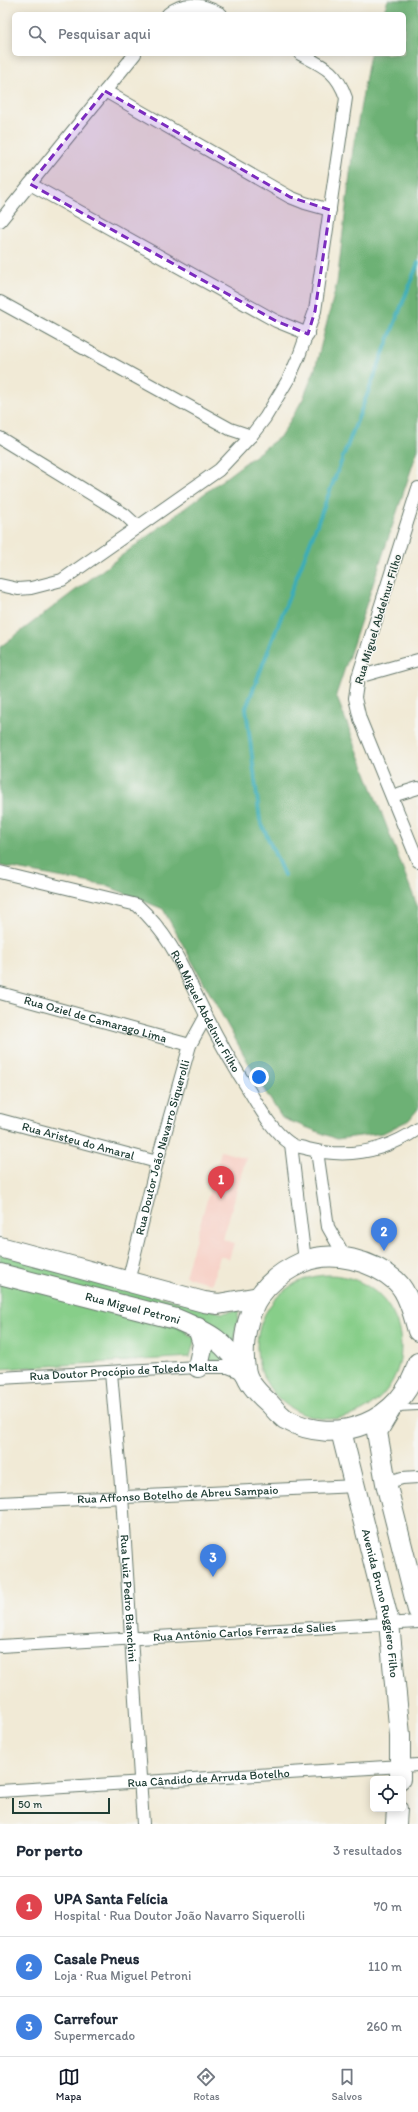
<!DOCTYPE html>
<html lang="pt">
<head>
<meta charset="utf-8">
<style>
  body { margin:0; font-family:Itim,sans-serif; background:#f6f6f7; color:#1f2937 }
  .controls { position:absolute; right:12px; bottom:12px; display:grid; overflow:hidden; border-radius:6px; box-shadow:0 2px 10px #0003 }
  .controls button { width:36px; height:36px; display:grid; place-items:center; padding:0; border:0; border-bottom:1px solid #e0e1e3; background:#fff; color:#1f2937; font:20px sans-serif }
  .scale { position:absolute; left:12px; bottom:10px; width:98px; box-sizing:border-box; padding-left:4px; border:2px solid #1f3d34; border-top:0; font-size:11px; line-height:14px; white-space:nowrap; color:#1f3d34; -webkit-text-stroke:3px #f6f6f2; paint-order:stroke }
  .you { position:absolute; left:259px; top:1077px; width:14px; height:14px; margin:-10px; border:3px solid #fff; border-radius:50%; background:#1a73e8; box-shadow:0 0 0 6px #1a73e833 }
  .badge { display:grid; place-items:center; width:26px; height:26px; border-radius:50%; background:#111827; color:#fff; font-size:13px; font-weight:700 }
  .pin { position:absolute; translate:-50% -33px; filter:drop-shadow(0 1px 2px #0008) }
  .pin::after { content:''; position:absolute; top:21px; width:14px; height:12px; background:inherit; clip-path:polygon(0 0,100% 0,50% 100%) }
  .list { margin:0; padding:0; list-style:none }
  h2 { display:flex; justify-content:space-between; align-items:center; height:52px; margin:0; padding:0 16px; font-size:17px }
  h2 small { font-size:13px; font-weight:400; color:#747a83 }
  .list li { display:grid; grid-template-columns:26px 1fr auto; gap:12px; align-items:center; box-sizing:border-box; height:60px; padding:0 16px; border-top:1px solid #e0e1e3 }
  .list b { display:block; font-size:15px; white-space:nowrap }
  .list p { margin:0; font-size:13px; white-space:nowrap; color:#747a83 }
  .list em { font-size:13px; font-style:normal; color:#747a83 }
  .icon { flex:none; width:22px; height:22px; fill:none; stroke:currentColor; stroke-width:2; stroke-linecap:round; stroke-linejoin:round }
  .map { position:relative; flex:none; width:418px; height:1824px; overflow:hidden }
  .search { position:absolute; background:#fff; box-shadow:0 2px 10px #0003; left:12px; right:12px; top:12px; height:44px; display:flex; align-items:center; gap:10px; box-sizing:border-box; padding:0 14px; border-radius:6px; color:#747a83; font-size:15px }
  .sheet { height:232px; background:#fff }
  nav { display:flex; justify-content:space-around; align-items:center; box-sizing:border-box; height:56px; border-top:1px solid #e0e1e3; background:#fff; font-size:11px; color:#747a83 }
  nav a { display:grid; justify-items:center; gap:2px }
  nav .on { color:#111827 }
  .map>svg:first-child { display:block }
</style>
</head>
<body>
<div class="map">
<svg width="418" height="1824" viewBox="0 0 418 1824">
  <rect width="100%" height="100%" fill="#f6f6f2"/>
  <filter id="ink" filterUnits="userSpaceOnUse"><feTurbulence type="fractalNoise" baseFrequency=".025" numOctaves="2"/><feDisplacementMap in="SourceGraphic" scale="8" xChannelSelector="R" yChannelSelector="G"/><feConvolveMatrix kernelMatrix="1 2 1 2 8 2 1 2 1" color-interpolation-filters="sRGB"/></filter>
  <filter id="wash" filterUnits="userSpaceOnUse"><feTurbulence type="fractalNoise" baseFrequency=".012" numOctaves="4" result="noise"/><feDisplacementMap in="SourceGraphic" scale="16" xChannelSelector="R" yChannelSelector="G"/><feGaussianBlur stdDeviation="0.9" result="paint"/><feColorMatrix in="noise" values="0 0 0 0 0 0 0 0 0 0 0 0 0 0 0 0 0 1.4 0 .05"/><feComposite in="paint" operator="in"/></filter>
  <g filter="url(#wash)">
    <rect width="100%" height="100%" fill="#f1ead6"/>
    <path fill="#f7d1c7" d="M221 1151 246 1158 223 1239 234 1243 229 1259 220 1256 212 1284 185 1276Z"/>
    <path fill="#87ce89" stroke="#53865e" d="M0 1254 222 1313 239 1310 235 1338 236 1348 0 1267Z
      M257 1347a72 72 0 1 1 144 0a72 72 0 1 1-144 0Z
      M0 1281 173 1325 195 1338 190 1357 0 1369Z
      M206 1344 229 1361H209Z"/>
    <path fill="#6db175" stroke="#467754" d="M388 0H418V449L336 695 418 908V1109L409 1120 383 1133 337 1139 282 1118 258 1080 163 909 107 886 0 866V647L281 436 303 399 315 369 337 283 353 149 370 54H404V14H383Z"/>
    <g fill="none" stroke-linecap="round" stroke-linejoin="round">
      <path stroke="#3cadb7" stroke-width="4" d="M284 875 260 820 246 708 418 263"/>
    </g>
  </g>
  <g filter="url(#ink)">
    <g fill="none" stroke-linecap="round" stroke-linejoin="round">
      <g stroke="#687a6d" stroke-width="8">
        <path id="lane" d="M398 1408 418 1407"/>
      </g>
      <g stroke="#687a6d" stroke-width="14">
        <g id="street">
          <path d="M168 14C185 0 203 4 221 14"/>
          <path d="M105 91 290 197 305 203 330 210"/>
          <path d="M30 184 276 321 308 334"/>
          <path d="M0 221 135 54"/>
          <path d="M0 302 230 429 251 436"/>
          <path d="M0 438 124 514 138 527"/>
          <path d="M418 488 358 677 355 698 360 719 418 861"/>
          <path d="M0 585 18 589 31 588 62 580 219 470 251 436 265 418 289 378 299 356 315 311 346 98C337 71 323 66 300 54"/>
          <path d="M358 677 418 660"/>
          <path d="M392 796 418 788"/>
          <path id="s1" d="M0 872 137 905C174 939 184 972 206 1015 219 1041 234 1067 250 1092 260 1109 273 1132 291 1144 295 1147 303 1147 308 1149 348 1159 384 1152 418 1129"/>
          <path id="s2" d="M0 993 190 1045"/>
          <path id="s3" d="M0 1120 157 1162"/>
          <path d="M291 1144 305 1261"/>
          <path d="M317 1151 328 1227 345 1257"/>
          <path id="s4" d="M128 1282 157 1162 190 1045 206 1016"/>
          <path id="s5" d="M111 1373 122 1496 143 1824"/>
          <path id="s6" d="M0 1378 198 1367H228L243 1373"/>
          <path d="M386 1483 402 1478 418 1477"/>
          <path id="s7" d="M0 1503 356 1486"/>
          <path id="s8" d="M0 1646 418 1622"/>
          <path id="s9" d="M0 1791 418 1765"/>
        </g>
      </g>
      <g stroke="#687a6d" stroke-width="22">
        <g id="primary">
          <path d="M0 1247 204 1302 218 1304 259 1297"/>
          <path id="s10" d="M0 1274 176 1319C212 1334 224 1341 246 1374"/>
          <path d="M198 1328 203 1344 198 1367"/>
          <path d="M418 1331C414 1316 408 1292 396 1281 373 1261 332 1249 303 1262 276 1274 255 1293 248 1322 244 1338 242 1357 246 1373 249 1384 262 1397 270 1404 274 1409 280 1415 285 1419 337 1448 403 1421 418 1363"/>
          <path d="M390 1410 377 1432 386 1483 418 1610"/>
          <path id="s11" d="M341 1431 389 1623 400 1735V1779"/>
          <path d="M396 1824 397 1809"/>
        </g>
      </g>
      <use href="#lane" stroke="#fff" stroke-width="6"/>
      <use href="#street" stroke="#fff" stroke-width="12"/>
      <use href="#primary" stroke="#fff" stroke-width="20"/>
    </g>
  </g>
  <path fill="#7b2cbf" fill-opacity="0.2" stroke="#7b2cbf" stroke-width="3" stroke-dasharray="8 5" stroke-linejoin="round" d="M105 91 290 197 330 210 315 311 308 334 276 321 30 184Z"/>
  <g text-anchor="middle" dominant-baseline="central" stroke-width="3" stroke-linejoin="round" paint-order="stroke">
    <g font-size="12" fill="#1f3d34" stroke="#f6f6f2">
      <text transform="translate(378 619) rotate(-73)">Rua Miguel Abdelnur Filho</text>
      <text stroke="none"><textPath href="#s1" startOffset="268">Rua Miguel Abdelnur Filho</textPath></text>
      <text stroke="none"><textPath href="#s2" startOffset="99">Rua Oziel de Camarago Lima</textPath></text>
      <text stroke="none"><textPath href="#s3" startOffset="81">Rua Aristeu do Amaral</textPath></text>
      <text stroke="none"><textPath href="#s4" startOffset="139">Rua Doutor João Navarro Siquerolli</textPath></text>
      <text stroke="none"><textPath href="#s10" startOffset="137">Rua Miguel Petroni</textPath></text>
      <text stroke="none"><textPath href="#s6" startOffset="124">Rua Doutor Procópio de Toledo Malta</textPath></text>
      <text stroke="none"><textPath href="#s7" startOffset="178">Rua Affonso Botelho de Abreu Sampaio</textPath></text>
      <text stroke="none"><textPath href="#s5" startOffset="226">Rua Luiz Pedro Bianchini</textPath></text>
      <text stroke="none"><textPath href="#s11" startOffset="177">Avenida Bruno Ruggiero Filho</textPath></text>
      <text stroke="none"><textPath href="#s8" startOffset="245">Rua Antônio Carlos Ferraz de Salies</textPath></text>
      <text stroke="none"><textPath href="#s9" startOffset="209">Rua Cândido de Arruda Botelho</textPath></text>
    </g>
  </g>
</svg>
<div class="controls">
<button><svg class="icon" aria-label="locate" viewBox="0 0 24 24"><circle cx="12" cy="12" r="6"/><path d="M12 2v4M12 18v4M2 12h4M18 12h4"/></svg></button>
</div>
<div class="scale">50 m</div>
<div class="you"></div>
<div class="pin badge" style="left:221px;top:1199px;background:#e0444e">1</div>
<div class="pin badge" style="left:384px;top:1251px;background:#3f7fe0">2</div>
<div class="pin badge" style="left:213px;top:1577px;background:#3f7fe0">3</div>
<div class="search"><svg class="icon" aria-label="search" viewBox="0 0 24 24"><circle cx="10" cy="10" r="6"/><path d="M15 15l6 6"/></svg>Pesquisar aqui</div>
</div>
<section class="sheet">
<h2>Por perto<small>3 resultados</small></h2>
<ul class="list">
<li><span class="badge" style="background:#e0444e">1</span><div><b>UPA Santa Felícia</b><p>Hospital · Rua Doutor João Navarro Siquerolli</p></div><em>70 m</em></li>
<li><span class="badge" style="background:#3f7fe0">2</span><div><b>Casale Pneus</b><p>Loja · Rua Miguel Petroni</p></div><em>110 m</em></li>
<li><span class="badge" style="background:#3f7fe0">3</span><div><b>Carrefour</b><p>Supermercado</p></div><em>260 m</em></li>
</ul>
</section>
<nav>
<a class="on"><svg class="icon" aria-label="map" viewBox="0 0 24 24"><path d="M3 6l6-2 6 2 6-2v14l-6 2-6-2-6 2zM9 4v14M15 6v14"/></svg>Mapa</a>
<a><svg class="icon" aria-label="directions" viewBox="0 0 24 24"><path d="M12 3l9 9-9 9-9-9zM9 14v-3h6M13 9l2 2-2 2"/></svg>Rotas</a>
<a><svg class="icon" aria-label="saved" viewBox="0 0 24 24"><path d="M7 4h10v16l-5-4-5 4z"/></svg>Salvos</a>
</nav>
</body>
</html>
